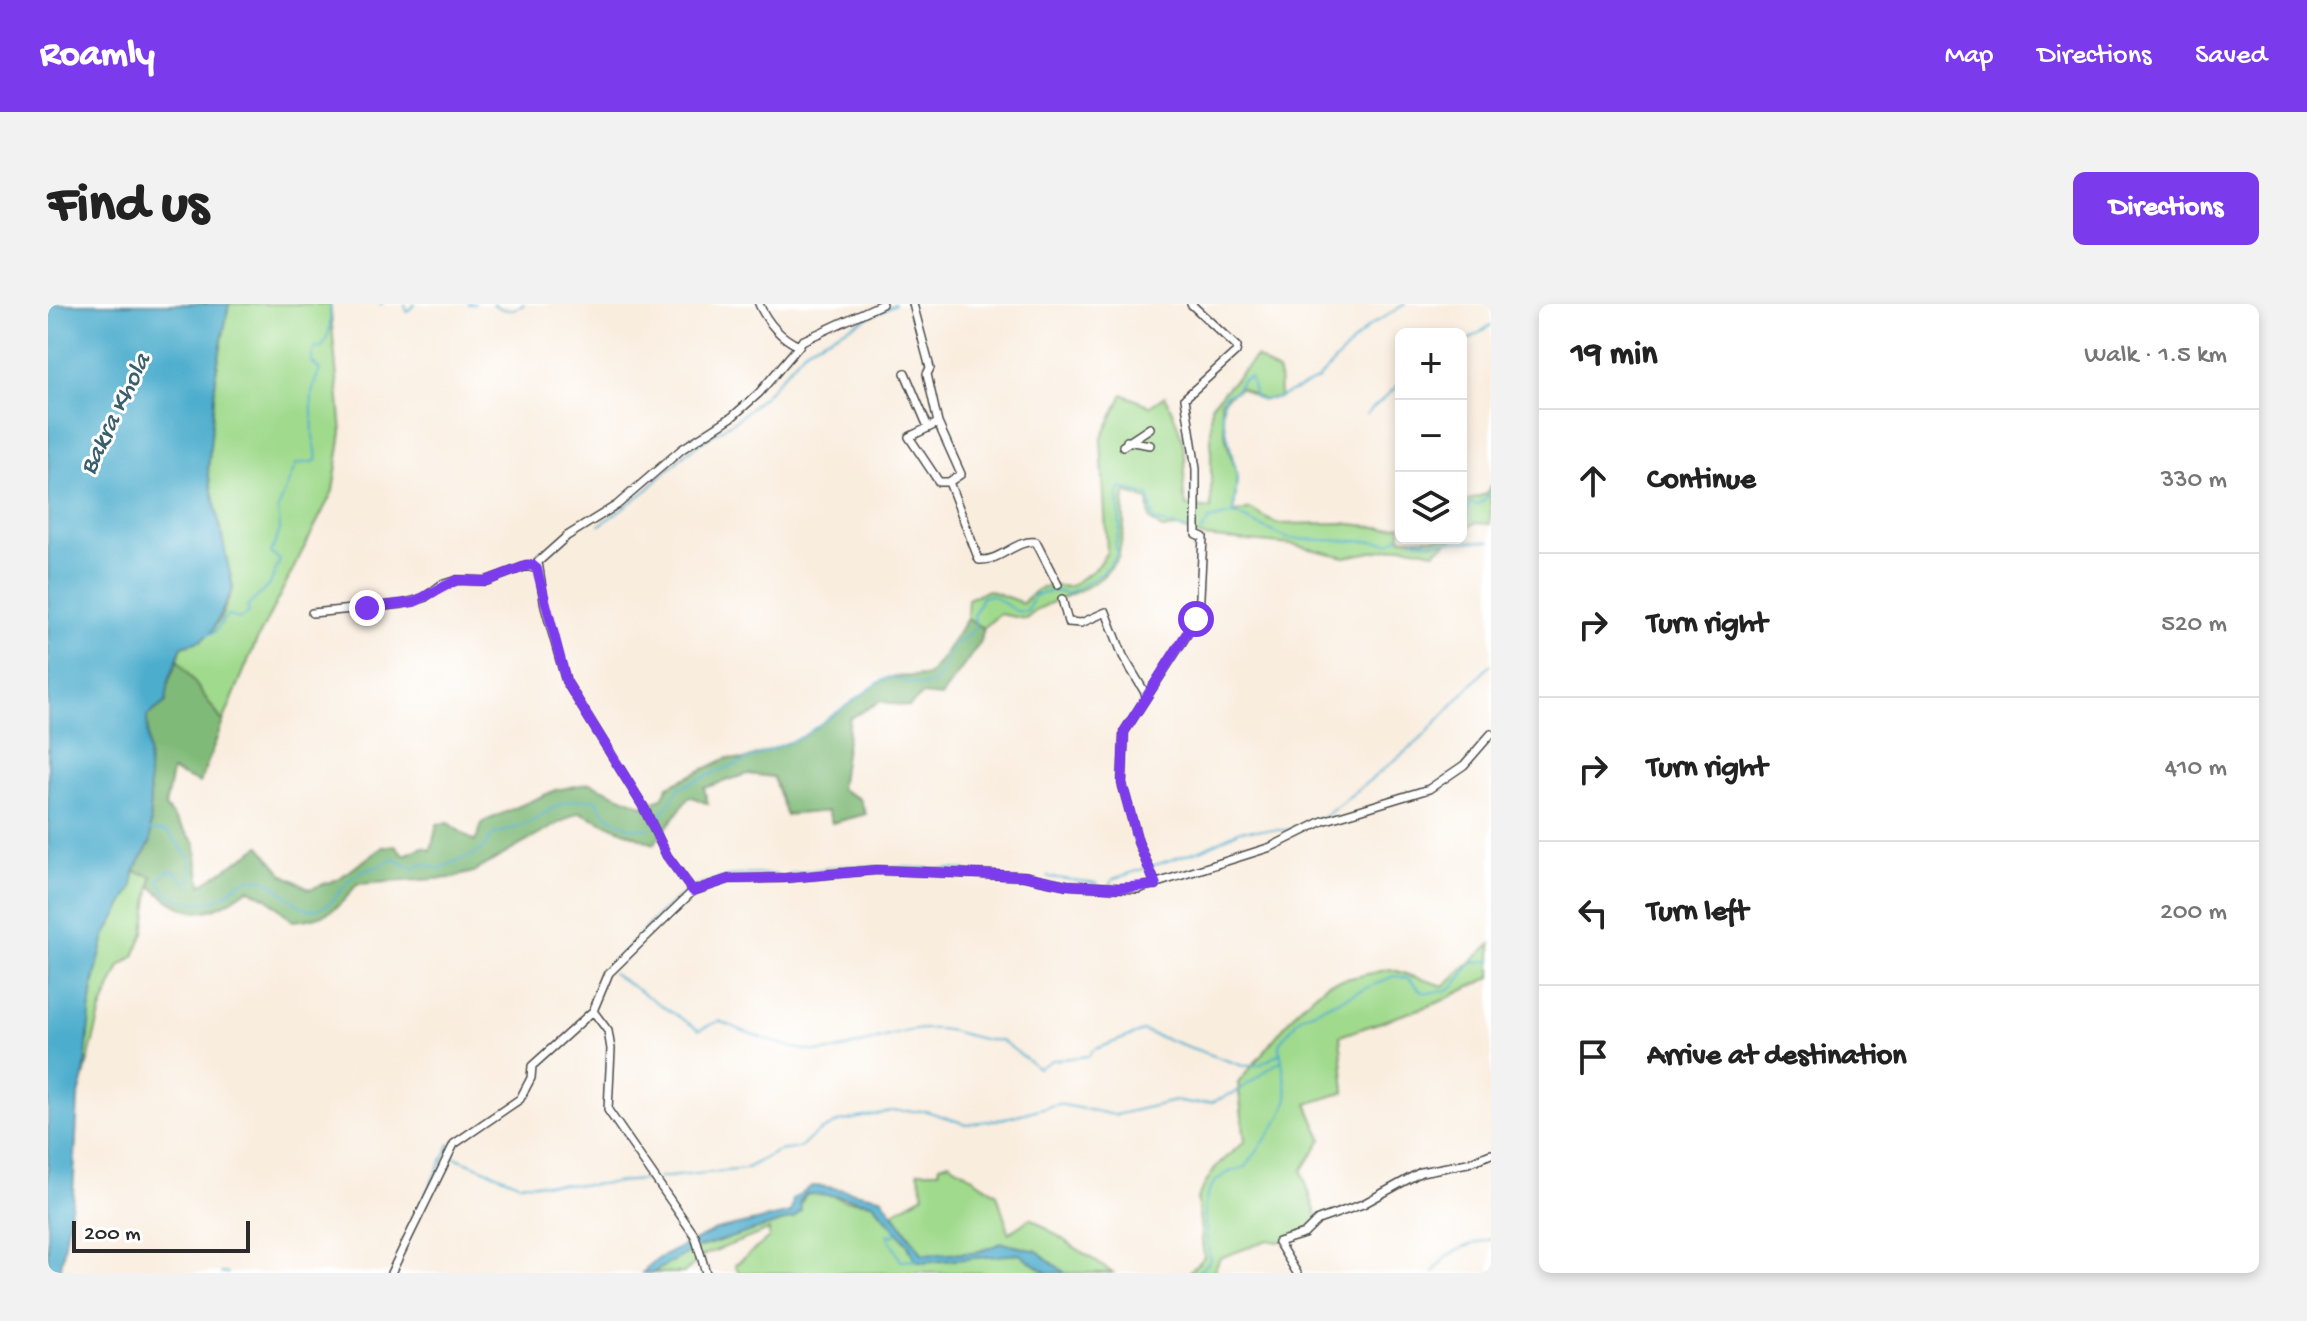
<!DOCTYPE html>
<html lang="en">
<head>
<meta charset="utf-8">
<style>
  body { margin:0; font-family:"Gochi Hand",sans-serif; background:#f2f2f2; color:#222 }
  .controls { position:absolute; right:24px; top:24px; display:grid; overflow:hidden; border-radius:12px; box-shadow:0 4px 12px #0003 }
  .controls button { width:72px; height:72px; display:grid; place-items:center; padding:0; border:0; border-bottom:2px solid #e0e0e0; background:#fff; color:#222; font:40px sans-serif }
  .scale { position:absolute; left:24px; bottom:20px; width:178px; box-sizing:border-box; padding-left:8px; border:4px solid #2b2b2b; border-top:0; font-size:22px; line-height:28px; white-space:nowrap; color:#2b2b2b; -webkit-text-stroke:6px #fff; paint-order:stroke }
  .stop { position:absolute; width:24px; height:24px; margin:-18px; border:6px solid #7c3aed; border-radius:50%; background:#fff }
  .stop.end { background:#7c3aed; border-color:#fff; box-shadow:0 2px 8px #0008 }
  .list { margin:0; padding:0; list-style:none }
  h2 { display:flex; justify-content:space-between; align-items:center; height:104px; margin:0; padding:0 32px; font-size:34px }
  h2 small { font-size:26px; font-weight:400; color:#767676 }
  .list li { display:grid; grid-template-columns:52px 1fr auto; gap:24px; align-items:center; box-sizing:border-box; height:144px; padding:0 32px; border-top:2px solid #e0e0e0 }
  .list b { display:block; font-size:30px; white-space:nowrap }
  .list em { font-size:26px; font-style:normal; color:#767676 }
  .icon { flex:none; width:44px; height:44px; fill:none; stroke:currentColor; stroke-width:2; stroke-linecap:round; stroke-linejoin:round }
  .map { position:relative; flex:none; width:1443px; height:969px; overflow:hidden; border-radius:12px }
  header { display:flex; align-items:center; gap:48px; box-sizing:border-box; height:112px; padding:0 40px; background:#7c3aed; color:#fff }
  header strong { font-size:38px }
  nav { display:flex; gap:44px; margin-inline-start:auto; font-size:28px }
  .intro { display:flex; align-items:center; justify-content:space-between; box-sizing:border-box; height:192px; padding:0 48px }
  h1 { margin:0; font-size:56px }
  .button { padding:20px 36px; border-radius:12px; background:#7c3aed; color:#fff; font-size:28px; font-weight:700 }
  main { display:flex; gap:48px; padding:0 48px }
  aside { flex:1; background:#fff; border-radius:12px; box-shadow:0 4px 12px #0003 }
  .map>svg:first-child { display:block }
</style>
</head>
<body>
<header>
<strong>Roamly</strong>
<nav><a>Map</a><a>Directions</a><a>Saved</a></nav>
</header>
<div class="intro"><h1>Find us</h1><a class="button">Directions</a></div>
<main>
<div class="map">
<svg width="1443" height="969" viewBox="0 0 1443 969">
  <rect width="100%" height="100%" fill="#fff"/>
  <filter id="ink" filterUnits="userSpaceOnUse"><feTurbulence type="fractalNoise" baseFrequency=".0125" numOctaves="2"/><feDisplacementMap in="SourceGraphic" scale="16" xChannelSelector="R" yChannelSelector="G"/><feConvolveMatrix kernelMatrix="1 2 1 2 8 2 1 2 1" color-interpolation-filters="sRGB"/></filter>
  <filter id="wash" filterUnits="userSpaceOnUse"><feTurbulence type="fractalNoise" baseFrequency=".006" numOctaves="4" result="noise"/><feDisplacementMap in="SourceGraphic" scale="32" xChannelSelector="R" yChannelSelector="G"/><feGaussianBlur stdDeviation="1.8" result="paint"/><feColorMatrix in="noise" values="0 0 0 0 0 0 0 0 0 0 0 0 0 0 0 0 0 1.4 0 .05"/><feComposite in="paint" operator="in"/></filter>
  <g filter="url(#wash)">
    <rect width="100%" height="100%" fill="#f9edde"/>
    <path fill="#a0da8d" stroke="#66825c" stroke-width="2" d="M181 0H282L294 128 285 187 207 340 175 418 130 356 134 342 154 336 172 316 185 284 160 168 168 69Z
      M1208 53 1231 69 1232 93 1215 96 1192 84 1173 97 1178 135 1189 172 1186 210 1202 205 1229 220 1294 219 1338 224 1353 221V234H1405L1386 248 1356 242 1297 253 1245 241 1155 233 1132 224 1114 225 1102 216 1100 196 1078 188C1074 201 1076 207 1076 220 1076 231 1071 241 1071 252 1065 260 1058 271 1050 276 1027 293 999 295 978 315L951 310 936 324 919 315 920 295 940 286 975 299C989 282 999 280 1021 283L1047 265 1059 248 1053 136 1075 90 1102 102 1117 92C1126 110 1135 132 1137 153 1139 170 1131 186 1139 202L1163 205V101Z
      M1443 180 1442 220 1426 219 1413 228V211L1420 196 1438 190Z
      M86 567 104 572 96 629 86 652 72 662 53 706 36 773C39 727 43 681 56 636 64 612 84 592 86 567Z
      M1443 640V673L1389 699 1292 732 1297 788 1259 800 1274 835 1254 867 1270 916 1256 930 1230 938 1220 936 1172 954 1165 969H1140L1156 953 1149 894 1167 864 1197 837 1190 779 1252 703 1280 679 1342 665 1396 682Z
      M901 858 949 890 961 929 983 914 1065 969H1017L989 947 954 939 926 949 875 951 845 908 876 891 870 867H891L892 861Z
      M778 889 795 896 825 899 859 940 867 956 971 950 1000 969H691L687 961 721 934V926L656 951 636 969H604L649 944 746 914 758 890Z"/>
    <path fill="#80ba78" stroke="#567252" stroke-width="2" d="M919 315 936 324 932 339 893 393 874 391 861 403 833 397 802 414 792 485 812 495 818 510 784 519 780 507 738 511 725 473 699 470 656 484 660 500 642 492 606 540 531 508 425 568 403 574 309 580C291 606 277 615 245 617L219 594 200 585C160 614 142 617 104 583V572L86 567 103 537 99 412 118 398 121 376 130 356 175 418 152 479 124 467 117 503 147 539 153 581 212 542 236 571 262 585 290 575 335 543 347 541 356 551 375 543 383 546 389 520 400 519 427 538 435 518 508 486 542 479 595 502 614 494 620 482 679 454 696 456 754 433 833 377 842 373 879 372C895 357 905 334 919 315Z"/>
    <path fill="#4eadcd" stroke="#3c6c7c" stroke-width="2" d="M0 0H181L168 68 160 168 185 284 165 326 154 336 134 342 121 376 118 398 99 412 103 537 86 567 85 583 57 632 45 680 36 773 30 795 25 892 12 969H0Z
      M764 882C788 882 810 890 833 893L875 951 926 949 954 939 989 947 1017 969H1000L971 950 874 959 867 956 859 939 825 899C803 895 781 889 758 890L752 897 753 907 746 914 649 944 604 969H594L611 954 668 926 743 909 745 895Z"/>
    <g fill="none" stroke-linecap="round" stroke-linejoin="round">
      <path stroke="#4eadcd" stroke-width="2" d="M332 0H334
        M357 0 359 8 367 0
        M420 0H427
        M445 0C455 7 466 8 476 0
        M1413 41 1443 21
        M1318 110 1353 79
        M1186 209 1189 172 1174 109 1177 91 1187 88 1194 76 1202 73 1207 93 1215 96 1232 93 1269 76 1320 23 1357 0
        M1413 220 1418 215 1422 199 1430 201 1443 189
        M552 221 599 186 638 149 692 113 717 91 759 44 847 0
        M1153 228 1161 216 1186 210 1241 235 1342 238 1353 231
        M1365 234 1375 238 1376 234
        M1375 238 1443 237
        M159 331 167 328 179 311 192 315 201 308 199 303 222 280 232 256 223 249 232 226 230 205 248 160 268 157C270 147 266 141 265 132 265 102 259 93 272 66L263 57 267 43 273 45C283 30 283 18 282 0
        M607 520 632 483 754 433 833 377 842 373C882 384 885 391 901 350 904 340 921 332 928 323L926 311 934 293 943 291 968 307 979 308 986 292 1005 287 1020 290 1055 269 1070 248 1067 241 1072 224 1070 189 1073 184 1101 192 1106 217 1144 227
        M102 526 120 528 143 556V577L138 578 126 567H119L111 576C115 598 157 604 174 593 187 585 188 577 205 575 231 572 245 610 269 605 286 602 293 582 305 573 317 564 333 564 345 555L367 565 374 560 392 565C413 552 432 556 444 531 455 527 471 524 482 518 508 503 514 494 548 496 558 515 581 528 602 524
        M844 563 918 566
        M741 570 796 562 830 563
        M1000 573 1049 579
        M1063 580 1065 575 1155 545 1193 526H1240L1276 513 1372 436 1443 360
        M567 659C618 600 646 563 731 571
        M564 669 651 726 671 717C698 728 754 752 782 747 816 742 854 723 890 725 911 726 931 738 953 736L990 764 1004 756 1041 752 1045 746 1095 727 1195 762 1211 761 1231 750
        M404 852 470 879 542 881 603 875
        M610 874 697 865 730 847 751 844 770 828 791 818 844 807H878L918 820 954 815 1010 800 1067 811 1127 797 1143 800 1164 798 1190 787 1232 757
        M375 896 402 840
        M848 921 846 932 839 930 853 957 869 956
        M173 969H180
        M1149 969 1162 957C1157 913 1143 875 1198 863L1233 813 1240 794 1231 739 1253 713 1346 672 1360 674 1374 688C1406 690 1407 682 1424 658L1443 657
        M1386 969C1395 948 1422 940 1443 935"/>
    </g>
  </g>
  <g filter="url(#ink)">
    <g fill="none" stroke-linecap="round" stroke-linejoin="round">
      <g stroke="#4a4846" stroke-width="10">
        <path id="minor" d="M711 0C719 18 733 34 751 42L754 37 834 0
          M865 0 882 64 879 70 890 119 913 170 901 178 931 256C952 258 968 235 988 238L1010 281
          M857 69 880 123
          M890 119 861 133 891 178H901
          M1079 137 1102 141
          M1075 142 1102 124
          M1014 295 1020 318 1033 319 1058 308 1075 352 1099 392
          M264 309 354 300 376 294 393 281 409 276 438 277 478 262 489 265
          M1108 581 1090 538 1074 479 1076 428 1151 312 1155 233 1148 230V165L1137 94 1188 48 1189 43 1143 0
          M645 587 619 552 595 502 518 377 497 303 490 258 519 232 569 201 634 145 684 113 711 89 751 42
          M545 707 560 727 563 745 560 806 647 932 658 969
          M343 969 406 840 472 795 483 774 484 762 545 707 561 669 645 587 681 575 738 574 829 566 976 572 1019 581 1090 585 1223 543 1275 517 1381 485 1416 461 1443 430
          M1249 969 1230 938 1256 930 1270 916 1315 900 1373 868 1420 859 1443 850"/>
      </g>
      <use href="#minor" stroke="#fff" stroke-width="7"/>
    </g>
  </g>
  <g fill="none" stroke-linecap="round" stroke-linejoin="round" filter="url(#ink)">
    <path stroke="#7c3aed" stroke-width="10" d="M319 304 366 298 409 276 438 277 478 262 484 261 489 265 518 377 595 502 619 552 645 587 681 575 738 574 829 566 976 572 1019 581 1070 584 1108 581 1090 538 1074 479 1076 428 1148 315"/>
  </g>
  <g text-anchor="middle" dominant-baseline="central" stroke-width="6" stroke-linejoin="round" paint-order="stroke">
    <g font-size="26" font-style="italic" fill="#395f6c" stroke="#fff">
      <text transform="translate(69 111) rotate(-64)">Bakra Khola</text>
    </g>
  </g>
</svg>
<div class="controls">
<button>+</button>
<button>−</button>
<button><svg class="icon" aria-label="layers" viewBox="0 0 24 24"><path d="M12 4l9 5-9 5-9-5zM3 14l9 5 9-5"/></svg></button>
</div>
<div class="scale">200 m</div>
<div class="stop" style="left:1148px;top:315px"></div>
<div class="stop end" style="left:319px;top:304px"></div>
</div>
<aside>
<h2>19 min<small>Walk · 1.5 km</small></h2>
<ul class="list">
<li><svg class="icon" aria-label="ahead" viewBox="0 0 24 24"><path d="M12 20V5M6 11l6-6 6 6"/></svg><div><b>Continue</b></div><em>330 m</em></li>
<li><svg class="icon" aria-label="right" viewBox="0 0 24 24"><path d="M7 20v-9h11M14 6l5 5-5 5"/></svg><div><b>Turn right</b></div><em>520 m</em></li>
<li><svg class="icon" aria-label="right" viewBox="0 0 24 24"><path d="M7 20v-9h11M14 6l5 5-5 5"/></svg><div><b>Turn right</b></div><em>410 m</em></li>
<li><svg class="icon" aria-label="left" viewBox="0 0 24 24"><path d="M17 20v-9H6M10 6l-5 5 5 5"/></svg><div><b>Turn left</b></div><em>200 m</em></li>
<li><svg class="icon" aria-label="arrive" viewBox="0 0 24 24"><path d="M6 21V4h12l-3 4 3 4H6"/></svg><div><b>Arrive at destination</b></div></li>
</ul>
</aside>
</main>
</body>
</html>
